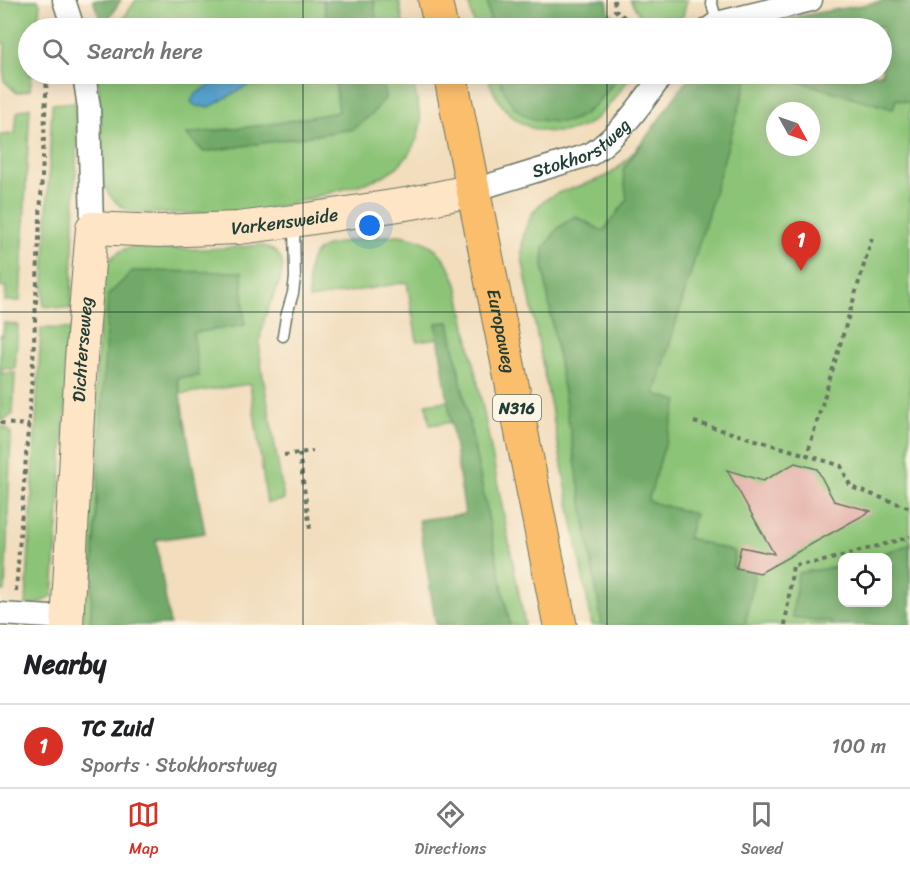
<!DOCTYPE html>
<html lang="en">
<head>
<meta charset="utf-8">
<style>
  body { margin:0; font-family:Sriracha,sans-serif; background:#f6f6f6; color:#202124 }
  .controls { position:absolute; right:18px; bottom:18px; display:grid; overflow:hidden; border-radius:12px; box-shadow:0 3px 15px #0003 }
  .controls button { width:54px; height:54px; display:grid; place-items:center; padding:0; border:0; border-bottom:2px solid #e0e0e0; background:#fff; color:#202124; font:30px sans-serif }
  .compass { position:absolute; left:766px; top:102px; width:54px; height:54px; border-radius:50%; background:#fff; box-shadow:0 3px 15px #0003; rotate:130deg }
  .you { position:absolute; left:370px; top:226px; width:21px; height:21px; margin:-15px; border:4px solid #fff; border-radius:50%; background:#1a73e8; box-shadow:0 0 0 9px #1a73e833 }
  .badge { display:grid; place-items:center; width:39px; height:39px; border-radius:50%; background:#d93025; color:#fff; font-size:20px; font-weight:700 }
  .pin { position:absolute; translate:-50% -50px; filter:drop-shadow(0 2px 3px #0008) }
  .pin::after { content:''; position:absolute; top:32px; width:21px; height:18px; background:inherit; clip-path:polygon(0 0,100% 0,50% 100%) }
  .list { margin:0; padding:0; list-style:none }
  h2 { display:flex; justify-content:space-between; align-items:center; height:78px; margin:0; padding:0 24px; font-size:26px }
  h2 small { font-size:20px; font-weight:400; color:#757577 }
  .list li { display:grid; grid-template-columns:39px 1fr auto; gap:18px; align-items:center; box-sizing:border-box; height:84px; padding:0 24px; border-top:2px solid #e0e0e0 }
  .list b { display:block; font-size:22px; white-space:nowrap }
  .list p { margin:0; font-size:20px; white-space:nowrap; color:#757577 }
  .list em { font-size:20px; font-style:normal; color:#757577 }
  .icon { flex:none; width:33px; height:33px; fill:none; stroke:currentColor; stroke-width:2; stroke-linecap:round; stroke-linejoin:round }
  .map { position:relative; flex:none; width:910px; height:625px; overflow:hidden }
  .search { position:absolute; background:#fff; box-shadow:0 3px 15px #0003; left:18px; right:18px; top:18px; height:66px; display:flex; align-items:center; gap:15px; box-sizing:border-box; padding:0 21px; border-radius:33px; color:#757577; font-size:22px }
  .sheet { height:162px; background:#fff }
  nav { display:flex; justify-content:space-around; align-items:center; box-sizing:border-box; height:84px; border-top:2px solid #e0e0e0; background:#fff; font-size:16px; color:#757577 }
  nav a { display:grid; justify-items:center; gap:3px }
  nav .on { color:#d93025 }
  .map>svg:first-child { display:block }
</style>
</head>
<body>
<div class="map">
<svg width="910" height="625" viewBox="0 0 910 625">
  <rect width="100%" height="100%" fill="#fcf5e5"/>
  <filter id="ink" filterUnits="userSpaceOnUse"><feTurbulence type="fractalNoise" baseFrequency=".0167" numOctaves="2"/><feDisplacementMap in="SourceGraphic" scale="12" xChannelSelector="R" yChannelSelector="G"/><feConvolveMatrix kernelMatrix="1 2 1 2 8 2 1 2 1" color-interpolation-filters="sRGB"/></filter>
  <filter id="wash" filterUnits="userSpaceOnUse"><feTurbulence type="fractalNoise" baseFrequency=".008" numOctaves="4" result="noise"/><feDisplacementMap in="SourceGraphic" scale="24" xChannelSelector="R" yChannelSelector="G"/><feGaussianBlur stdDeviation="1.35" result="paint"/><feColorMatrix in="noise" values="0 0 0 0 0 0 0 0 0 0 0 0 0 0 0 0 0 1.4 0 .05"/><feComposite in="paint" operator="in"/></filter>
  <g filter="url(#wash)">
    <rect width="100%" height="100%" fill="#f2ddbd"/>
    <path fill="#8cc477" stroke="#568056" stroke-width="1.5" fill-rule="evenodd" d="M0 0H38L40 4 37 28H28V74H32L30 90 17 93 4 81 5 43 0 42Z
      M136 0H323L328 28H117Z
      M374 0H399L404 28H377Z
      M468 0H487L491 28H475Z
      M630 0H687L683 16 673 27 667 28H656L640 16Z
      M890 0H910V625H592L555 428 522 258C521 226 533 200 566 190 581 185 596 182 610 174 624 165 635 150 646 137L623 170 698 74H882V28H770ZM775 111H811V147H775ZM544 248 568 417 543 266ZM842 558H888V602H842Z
      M97 74H233L200 91 196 106 209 107 248 85 267 84 280 85 291 74H334L340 112 266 125 187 134 204 152 353 129 385 98 382 74H412L421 122 417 139 408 155 397 167 383 176 365 183 286 205 242 214 138 213C120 210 110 199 103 183L100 105Z
      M487 74H499L501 86 606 93 619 74H633C621 89 610 107 594 120 583 129 569 132 555 132 519 132 496 106 487 74Z
      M75 102 77 135 71 309 43 306 52 104Z
      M30 107 20 301H5L6 287H0V135L15 134 17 112Z
      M398 235C432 239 445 253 457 284L483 408 525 625H510L449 322 436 323 439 338 417 341 407 282 309 299C309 289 307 276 309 266 310 260 314 253 319 250 330 241 382 236 398 235Z
      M260 245C297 254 280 280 270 304 265 315 262 328 260 339 258 357 264 381 267 399 273 433 278 466 284 500L267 503 250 384 181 394 177 378 199 376 133 271 90 625H82L102 271C107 262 115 253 125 249 144 243 167 249 186 249 210 250 236 247 260 245Z
      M4 323 18 325 15 369 1 368V373H15L13 414 5 420H0V335H3Z
      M41 328 71 329 53 595C44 602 37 604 26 605Z
      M448 401 452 422 430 425 426 404Z
      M0 427H5L11 433 5 591H0Z"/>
    <path fill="#71aa68" stroke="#48744e" stroke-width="1.5" d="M93 0H121L103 27Z
      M323 0H374L377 28H328Z
      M487 0H607L609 12 629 28H491Z
      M884 1 904 3 910 4V103L896 99 893 109 773 74H882V28H743L766 22Z
      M334 74H382L385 98 372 114 353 129 204 152 186 134 266 125 339 112Z
      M499 74H619C607 91 592 114 570 121 562 123 554 122 547 121 542 120 537 120 533 119 514 114 502 92 499 74Z
      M691 74H749L655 394 678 401 648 501 695 514 688 538 735 552 733 567 755 572 745 625H602L543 266 544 248 558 228 575 216 603 231 627 200 623 170Z
      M133 271 242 272 245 325 193 333 199 376 177 378 205 533 156 540 170 625H90L108 295Z
      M449 322 510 625H436L419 520 465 514 436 323Z
      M910 544V625H831V622L792 617 798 573 842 566V602H888V558L873 557Z"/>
    <path fill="#56a2cf" stroke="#3a7082" stroke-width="1.5" d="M233 74H291L280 85 267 84 248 85 210 107 196 106 191 102C196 87 221 83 233 74Z"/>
    <g id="blocks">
      <path fill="#e4b0a8" d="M795 463 817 469 834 501 871 511 760 573 736 568 741 547 774 554 727 470 763 481Z"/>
    </g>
  </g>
  <g filter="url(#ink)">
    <use href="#blocks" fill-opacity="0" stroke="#697564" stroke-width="1.5"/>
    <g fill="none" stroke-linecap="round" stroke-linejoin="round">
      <g stroke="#697564" stroke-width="13">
        <path id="lane" d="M711 0 717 23
          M283 336 286 317 293 293 295 278 294 225"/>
      </g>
      <g stroke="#697564" stroke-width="25">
        <g id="street">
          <path d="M64 0 73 28"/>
          <path d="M710 28 717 23 811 0"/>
          <path d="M84 74 89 108 92 228"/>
          <path id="s1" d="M474 190 591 154C621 134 642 103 663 74"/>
          <path d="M0 614 68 618"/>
        </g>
      </g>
      <g stroke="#697564" stroke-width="34">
        <g id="secondary">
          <path id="s2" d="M67 625 81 359 92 228 159 231 238 228 294 221 412 203 474 190"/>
        </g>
      </g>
      <g stroke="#697564" stroke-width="35">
        <g id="primary">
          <path d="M435 0 441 28"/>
          <path id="s3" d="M450 74 560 625"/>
        </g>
      </g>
      <path stroke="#697564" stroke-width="4" stroke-dasharray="4.5 4.5" stroke-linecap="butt" d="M614 0 615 10 638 28
        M872 238 807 455 841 466 851 487 910 508
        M694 422 807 455
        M0 423 29 425
        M299 453 310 529
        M284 455 313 451
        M16 591 33 362 47 74
        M785 625 793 565 820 562 910 537"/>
      <use href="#lane" stroke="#fff" stroke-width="10"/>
      <use href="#street" stroke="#fff" stroke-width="22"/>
      <use href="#secondary" stroke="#fde5c5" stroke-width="32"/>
      <use href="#primary" stroke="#fabe6d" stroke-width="33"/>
    </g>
  </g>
  <path fill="none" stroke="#1f3d34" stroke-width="1.5" stroke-opacity="0.55" d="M303 0V28M607 0V28M303 74V625M607 74V625M0 312H910"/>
  <g text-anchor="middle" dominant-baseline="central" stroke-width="4.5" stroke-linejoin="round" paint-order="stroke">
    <rect fill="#fcf5e5" stroke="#617469" stroke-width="1.5" x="493" y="395" width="48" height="26" rx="4.5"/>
    <g font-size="16" font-weight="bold" fill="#1f3d34">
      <text x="517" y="408">N316</text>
    </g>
    <g font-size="18" fill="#1f3d34" stroke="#fcf5e5">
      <text stroke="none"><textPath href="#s1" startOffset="116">Stokhorstweg</textPath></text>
      <text stroke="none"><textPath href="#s2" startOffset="591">Varkensweide</textPath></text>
      <text stroke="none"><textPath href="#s3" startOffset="262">Europaweg</textPath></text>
      <text stroke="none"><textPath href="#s2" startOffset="276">Dichterseweg</textPath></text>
    </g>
  </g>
</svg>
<div class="controls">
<button><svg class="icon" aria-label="locate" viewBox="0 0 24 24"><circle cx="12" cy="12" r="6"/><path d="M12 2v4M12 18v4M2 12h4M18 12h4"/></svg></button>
</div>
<svg class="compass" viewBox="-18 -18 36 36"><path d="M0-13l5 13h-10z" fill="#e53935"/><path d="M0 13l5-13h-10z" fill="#757577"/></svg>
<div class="you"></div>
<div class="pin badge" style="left:801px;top:271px">1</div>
<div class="search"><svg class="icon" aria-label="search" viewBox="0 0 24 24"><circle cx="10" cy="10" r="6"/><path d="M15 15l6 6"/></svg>Search here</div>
</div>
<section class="sheet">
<h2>Nearby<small></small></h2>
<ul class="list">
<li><span class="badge">1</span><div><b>TC Zuid</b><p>Sports · Stokhorstweg</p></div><em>100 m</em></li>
</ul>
</section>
<nav>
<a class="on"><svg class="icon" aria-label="map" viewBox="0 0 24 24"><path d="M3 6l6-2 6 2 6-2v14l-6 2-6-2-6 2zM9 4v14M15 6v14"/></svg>Map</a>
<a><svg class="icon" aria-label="directions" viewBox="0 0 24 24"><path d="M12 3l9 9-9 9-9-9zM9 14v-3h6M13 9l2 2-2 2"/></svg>Directions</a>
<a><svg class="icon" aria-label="saved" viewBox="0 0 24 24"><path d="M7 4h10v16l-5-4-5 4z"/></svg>Saved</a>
</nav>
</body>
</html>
